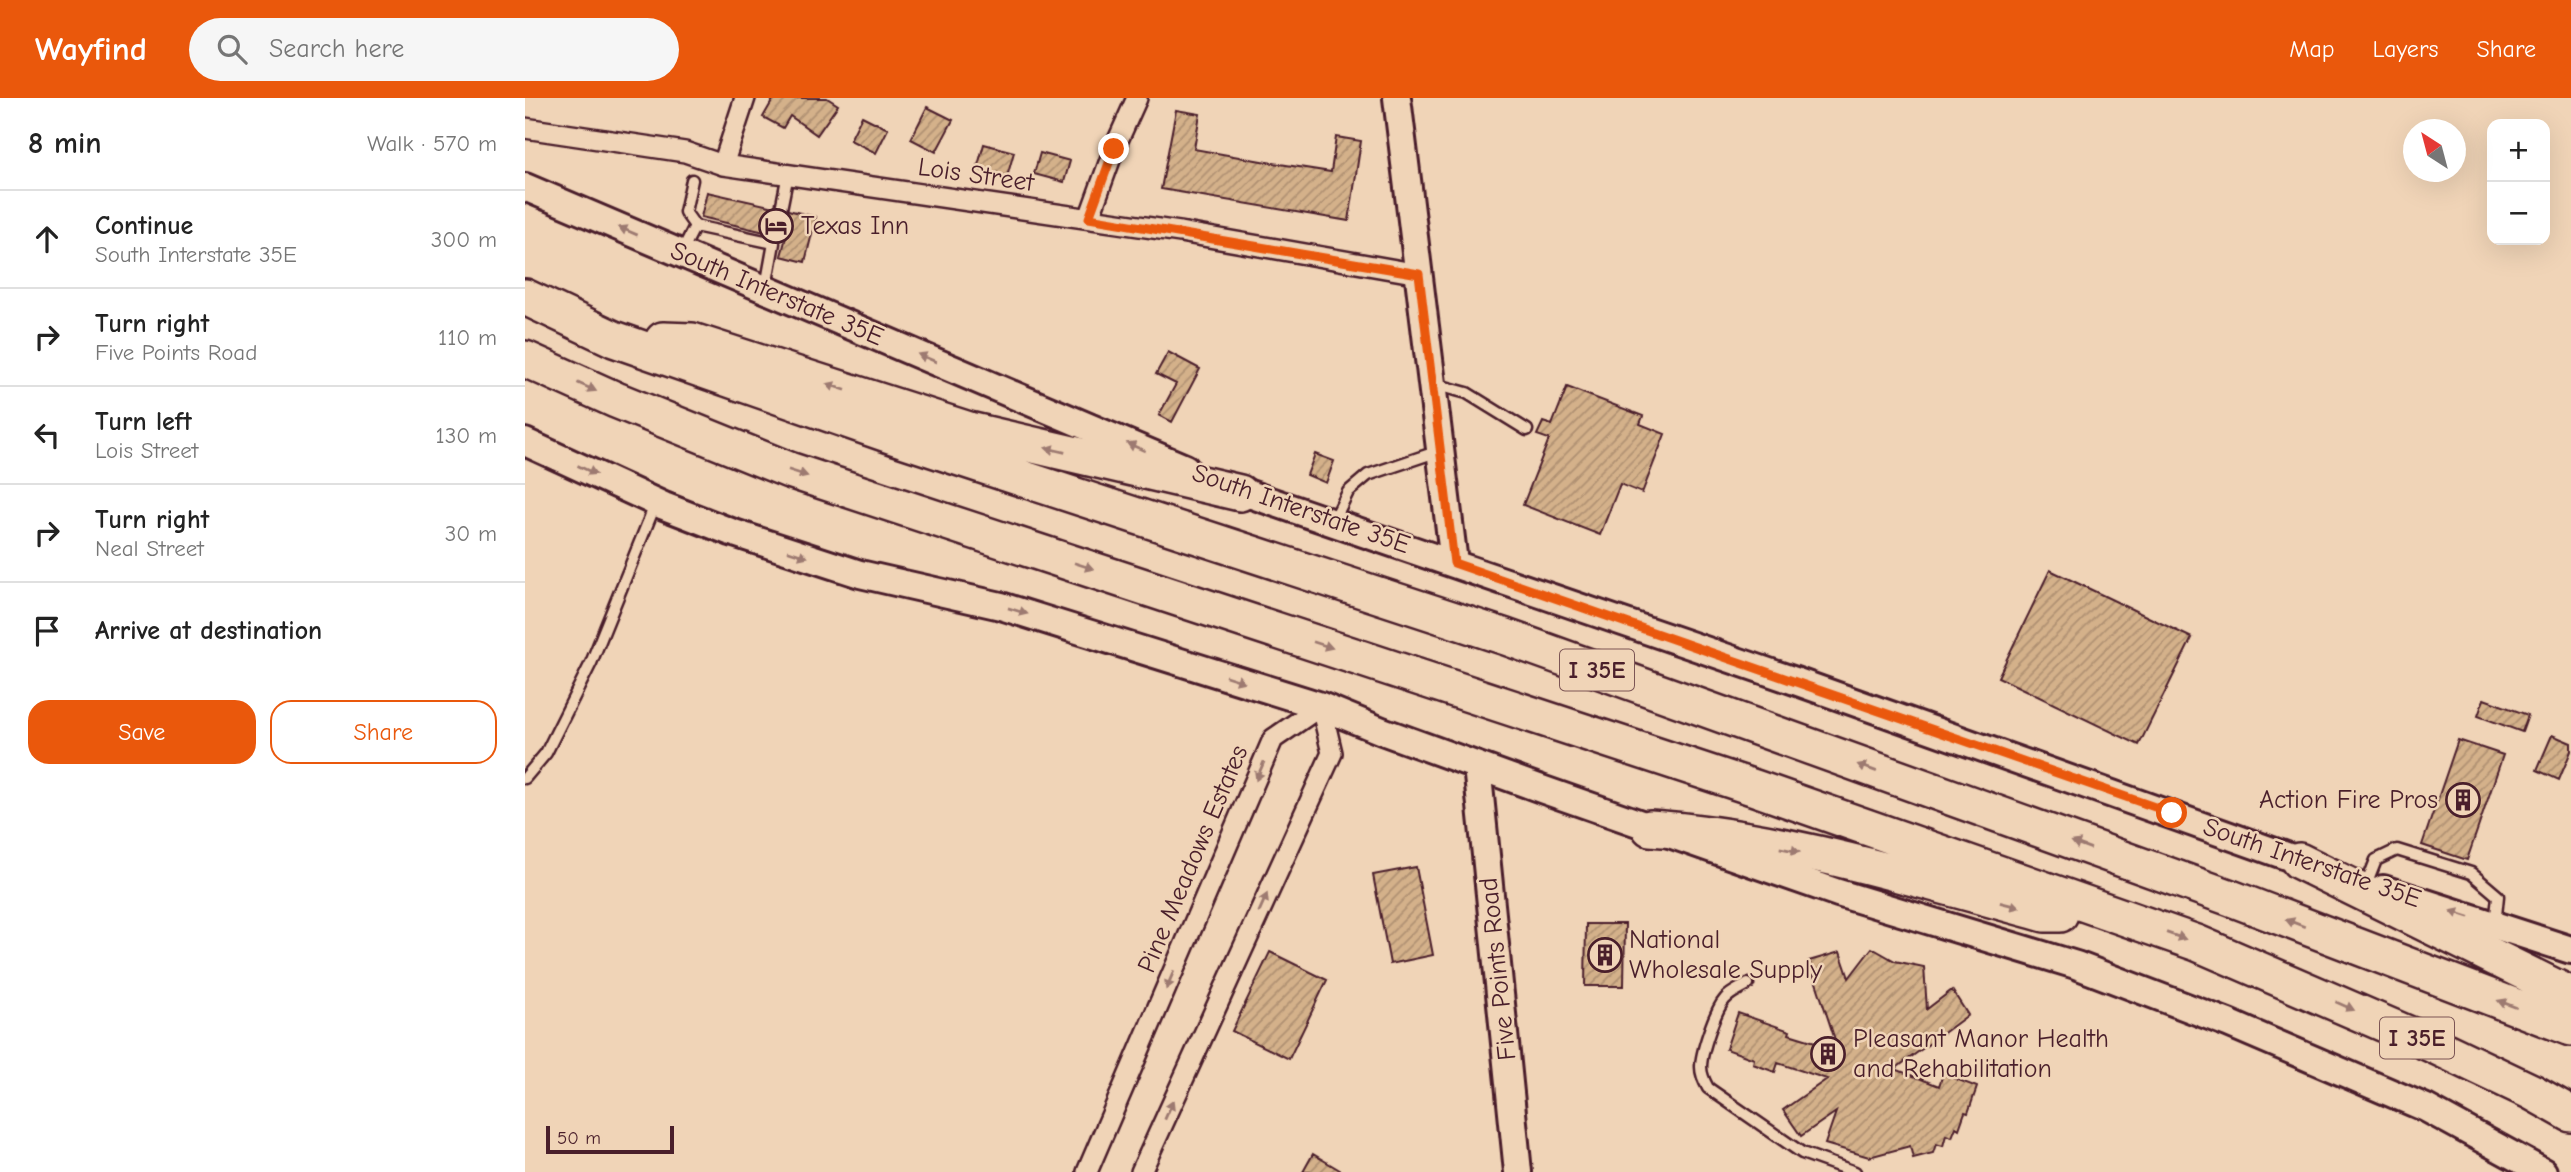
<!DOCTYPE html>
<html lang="en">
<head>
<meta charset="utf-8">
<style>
  body { margin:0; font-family:"Comic Neue",sans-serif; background:#f6f6f6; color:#222 }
  .controls { position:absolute; right:21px; top:21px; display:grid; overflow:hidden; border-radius:14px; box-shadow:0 7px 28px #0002 }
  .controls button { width:63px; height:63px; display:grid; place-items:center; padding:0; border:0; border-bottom:2px solid #e0e0e0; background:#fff; color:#222; font:35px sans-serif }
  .compass { position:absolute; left:1878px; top:21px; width:63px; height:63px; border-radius:50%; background:#fff; box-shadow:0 7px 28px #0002; rotate:324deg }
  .scale { position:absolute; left:21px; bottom:18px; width:128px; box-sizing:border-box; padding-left:7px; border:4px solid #4a1f2b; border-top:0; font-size:19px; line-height:24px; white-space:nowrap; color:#4a1f2b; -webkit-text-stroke:5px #f0d4b7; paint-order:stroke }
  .stop { position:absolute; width:21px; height:21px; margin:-16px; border:5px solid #ea580c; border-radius:50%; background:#fff }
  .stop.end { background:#ea580c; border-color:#fff; box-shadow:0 2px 7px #0008 }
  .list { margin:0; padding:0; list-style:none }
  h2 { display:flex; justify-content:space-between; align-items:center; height:91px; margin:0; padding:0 28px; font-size:30px }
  h2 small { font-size:23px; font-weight:400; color:#767676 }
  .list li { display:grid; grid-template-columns:46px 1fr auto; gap:21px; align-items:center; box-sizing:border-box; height:98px; padding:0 28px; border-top:2px solid #e0e0e0 }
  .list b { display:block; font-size:26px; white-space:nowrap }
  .list p { margin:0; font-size:23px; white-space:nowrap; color:#767676 }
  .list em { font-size:23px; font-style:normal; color:#767676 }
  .actions { display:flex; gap:14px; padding:21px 28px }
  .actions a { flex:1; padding:16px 0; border:2px solid #ea580c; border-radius:21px; text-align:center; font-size:24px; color:#ea580c }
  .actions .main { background:#ea580c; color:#fff }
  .icon { flex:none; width:38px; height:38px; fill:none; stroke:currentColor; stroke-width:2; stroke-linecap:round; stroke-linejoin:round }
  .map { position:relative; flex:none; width:2046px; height:1074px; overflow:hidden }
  header { display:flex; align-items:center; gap:42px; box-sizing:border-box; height:98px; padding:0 35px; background:#ea580c; color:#fff }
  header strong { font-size:33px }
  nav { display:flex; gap:38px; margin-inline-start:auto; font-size:24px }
  .search { width:490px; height:63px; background:#f6f6f6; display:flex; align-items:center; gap:18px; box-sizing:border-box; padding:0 24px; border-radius:38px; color:#767676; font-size:26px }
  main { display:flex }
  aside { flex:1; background:#fff }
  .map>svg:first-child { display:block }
</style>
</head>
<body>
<header>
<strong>Wayfind</strong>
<div class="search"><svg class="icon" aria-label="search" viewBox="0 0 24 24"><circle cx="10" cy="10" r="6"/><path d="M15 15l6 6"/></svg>Search here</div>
<nav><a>Map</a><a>Layers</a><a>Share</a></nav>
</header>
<main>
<aside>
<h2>8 min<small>Walk · 570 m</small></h2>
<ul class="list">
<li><svg class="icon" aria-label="ahead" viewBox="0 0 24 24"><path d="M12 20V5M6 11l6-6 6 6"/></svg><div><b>Continue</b><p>South Interstate 35E</p></div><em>300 m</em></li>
<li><svg class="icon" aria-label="right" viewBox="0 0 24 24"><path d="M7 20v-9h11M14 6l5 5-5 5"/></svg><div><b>Turn right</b><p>Five Points Road</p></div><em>110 m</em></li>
<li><svg class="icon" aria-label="left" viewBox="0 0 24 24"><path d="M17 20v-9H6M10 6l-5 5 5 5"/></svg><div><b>Turn left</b><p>Lois Street</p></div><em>130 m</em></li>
<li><svg class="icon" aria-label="right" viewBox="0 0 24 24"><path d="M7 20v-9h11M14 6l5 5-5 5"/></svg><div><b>Turn right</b><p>Neal Street</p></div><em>30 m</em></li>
<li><svg class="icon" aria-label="arrive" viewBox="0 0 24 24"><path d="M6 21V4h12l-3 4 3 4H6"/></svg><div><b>Arrive at destination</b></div></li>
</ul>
<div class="actions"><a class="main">Save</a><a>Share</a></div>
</aside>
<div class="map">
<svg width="2046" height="1074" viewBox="0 0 2046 1074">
  <defs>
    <pattern id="building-hatch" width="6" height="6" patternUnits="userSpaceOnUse" patternTransform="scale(1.75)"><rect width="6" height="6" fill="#d4b18a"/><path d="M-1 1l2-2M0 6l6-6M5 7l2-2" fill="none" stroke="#ae8f71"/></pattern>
  </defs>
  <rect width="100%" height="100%" fill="#f0d4b7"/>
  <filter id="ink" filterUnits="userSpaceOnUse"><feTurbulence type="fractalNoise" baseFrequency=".0143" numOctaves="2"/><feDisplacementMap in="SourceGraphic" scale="14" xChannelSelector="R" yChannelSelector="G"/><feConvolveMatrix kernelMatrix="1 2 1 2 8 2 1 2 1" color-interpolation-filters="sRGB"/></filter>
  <g filter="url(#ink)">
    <path fill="url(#building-hatch)" stroke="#4a1f2b" stroke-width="2" d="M249 0H302L313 7 292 37 265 18 258 30 238 19Z
      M402 9 428 22 411 54 386 41Z
      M651 12 675 16 669 51 742 64 806 74 811 39 836 43 824 123 636 91Z
      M337 18 363 31 351 55 325 42Z
      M459 46 489 54 482 79 452 71Z
      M515 55 545 63 539 84 509 76Z
      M182 94 249 109V114L254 118H259L263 112 291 119 280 164 256 158 261 139 176 119Z
      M643 254 675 271 647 324 634 317 651 286 631 276Z
      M1042 289 1118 318 1115 326 1140 336 1117 395 1095 386 1075 437 998 407 1024 341 1012 337 1018 324 1027 327Z
      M790 356 809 363 801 385 782 377Z
      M1525 472 1667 540 1614 647 1473 579Z
      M1959 601 2003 617 1997 634 1953 618Z
      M2027 637 2046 645V653L2034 682 2012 672Z
      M1933 642 1978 657 1942 762 1897 747Z
      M891 769 908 857 865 866 848 777Z
      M1061 826H1100L1099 888H1060Z
      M1347 850 1370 863 1399 869 1402 911 1427 892 1443 917 1370 971 1414 988 1418 976 1452 989 1443 1015 1440 1014 1434 1031 1431 1029 1427 1039 1421 1037 1418 1048 1411 1046 1408 1055 1388 1060 1385 1048 1344 1059 1300 1046 1311 1014 1276 1038 1258 1012 1302 981 1253 965 1250 974 1228 966 1229 961 1201 951 1213 915 1265 933 1264 936 1313 951 1284 863 1315 854 1324 880Z
      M745 854 802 882 764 961 707 933Z
      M788 1056 818 1074H778Z"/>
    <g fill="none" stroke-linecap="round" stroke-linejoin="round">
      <g stroke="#4a1f2b" stroke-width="15">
        <path id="lane" d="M167 82 160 114 170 128
          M256 111 263 76
          M156 155 170 128 249 145 241 189
          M909 286 942 295 1002 332
          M808 424 823 394 843 377 914 353
          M0 680 21 655 66 565 130 407
          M1842 785 1851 762 1872 752 1946 775 1973 798 1970 827
          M1223 886C1215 891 1206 894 1200 901 1190 912 1176 955 1176 969 1176 977 1179 983 1183 990L1277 1055 1330 1074"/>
      </g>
      <g stroke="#4a1f2b" stroke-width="24">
        <path id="street" d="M0 30 160 54 198 67 655 134 894 176
          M198 67 220 0
          M564 120 589 51 612 0
          M562 1074 748 641 796 608 807 655 616 1074"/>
      </g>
      <g stroke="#4a1f2b" stroke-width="32">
        <path id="secondary" d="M872 0 929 465
          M0 89 660 370
          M0 344 139 408 206 434 335 476 476 508 796 608 857 633 1019 692 1313 795 1551 867 1703 925 1901 1010 2018 1074
          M698 387 1270 583 1792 769
          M952 668 993 1074
          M1858 791 2046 852"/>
      </g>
      <g stroke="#4a1f2b" stroke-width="40">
        <path id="highway" d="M0 199 89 241 371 339 981 539 1706 800 2046 930
          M138 242 167 243 444 332 715 395
          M0 261 91 302 264 372 1230 690 1672 845 1906 946 2007 994 2046 1016
          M1125 730C1259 739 1391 781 1520 816H1535
          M1774 763 2046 897"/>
      </g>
      <use href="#lane" stroke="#f0d4b7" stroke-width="10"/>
      <use href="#street" stroke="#f0d4b7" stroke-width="19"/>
      <use href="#secondary" stroke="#f0d4b7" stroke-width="26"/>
      <use href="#highway" stroke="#f0d4b7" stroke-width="35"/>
    </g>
    <defs><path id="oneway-solid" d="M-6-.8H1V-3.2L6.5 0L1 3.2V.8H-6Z" transform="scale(1.75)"/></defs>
    <g fill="#9d7a71">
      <use href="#oneway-solid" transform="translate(103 133) rotate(-157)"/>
      <use href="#oneway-solid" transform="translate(402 260) rotate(-157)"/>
      <use href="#oneway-solid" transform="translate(62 289) rotate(24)"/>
      <use href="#oneway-solid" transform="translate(311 289) rotate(-162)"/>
      <use href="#oneway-solid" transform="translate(611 349) rotate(-156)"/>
      <use href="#oneway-solid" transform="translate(530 352) rotate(-167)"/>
      <use href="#oneway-solid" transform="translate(62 372) rotate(25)"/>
      <use href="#oneway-solid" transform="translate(273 375) rotate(18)"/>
      <use href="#oneway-solid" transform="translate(273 456) rotate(18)"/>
      <use href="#oneway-solid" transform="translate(559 468) rotate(18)"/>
      <use href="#oneway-solid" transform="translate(493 513) rotate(17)"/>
      <use href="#oneway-solid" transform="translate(798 547) rotate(18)"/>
      <use href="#oneway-solid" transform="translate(710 581) rotate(18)"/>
      <use href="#oneway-solid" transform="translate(1342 670) rotate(-160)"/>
      <use href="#oneway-solid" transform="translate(735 673) rotate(113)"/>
      <use href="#oneway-solid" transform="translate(1556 747) rotate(-160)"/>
      <use href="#oneway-solid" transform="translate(1265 752) rotate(11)"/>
      <use href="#oneway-solid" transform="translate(738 805) rotate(-66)"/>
      <use href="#oneway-solid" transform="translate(1485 807) rotate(15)"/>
      <use href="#oneway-solid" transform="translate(1935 816) rotate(-162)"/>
      <use href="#oneway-solid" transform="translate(1770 825) rotate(-159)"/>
      <use href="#oneway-solid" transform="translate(1651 838) rotate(19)"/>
      <use href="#oneway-solid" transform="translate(645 882) rotate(113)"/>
      <use href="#oneway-solid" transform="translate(1982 906) rotate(-159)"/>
      <use href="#oneway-solid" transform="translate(1820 908) rotate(24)"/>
      <use href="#oneway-solid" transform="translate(644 1012) rotate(-66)"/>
    </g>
  </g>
  <g fill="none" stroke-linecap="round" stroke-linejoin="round" filter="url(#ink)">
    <path stroke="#ea580c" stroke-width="9" d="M589 51 564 120 894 176 929 465 1647 715"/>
  </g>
  <defs>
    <g id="hotel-ring" transform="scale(1.75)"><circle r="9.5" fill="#f0d4b7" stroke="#4a1f2b" stroke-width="1.5"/><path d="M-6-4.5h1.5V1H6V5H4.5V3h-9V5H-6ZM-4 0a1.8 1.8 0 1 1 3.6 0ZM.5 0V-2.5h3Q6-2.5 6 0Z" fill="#4a1f2b"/></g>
    <g id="building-ring" transform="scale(1.75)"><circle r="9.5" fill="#f0d4b7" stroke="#4a1f2b" stroke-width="1.5"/><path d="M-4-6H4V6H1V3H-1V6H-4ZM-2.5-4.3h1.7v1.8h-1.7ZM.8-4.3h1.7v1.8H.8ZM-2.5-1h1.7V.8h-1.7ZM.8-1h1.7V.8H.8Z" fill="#4a1f2b"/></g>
  </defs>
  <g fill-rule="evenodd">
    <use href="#hotel-ring" x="251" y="128"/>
    <use href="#building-ring" x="1938" y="702"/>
    <use href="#building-ring" x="1080" y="857"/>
    <use href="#building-ring" x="1303" y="956"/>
  </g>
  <g text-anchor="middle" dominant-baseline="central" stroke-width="5" stroke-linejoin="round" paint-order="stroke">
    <g fill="#f0d4b7" stroke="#7c5555" stroke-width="2">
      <rect x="1035" y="551.5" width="74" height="41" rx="5"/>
      <rect x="1855" y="919.5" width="74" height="41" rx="5"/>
    </g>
    <g font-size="24" font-weight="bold" fill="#4a1f2b">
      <text x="1072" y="572">I 35E</text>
      <text x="1892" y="940">I 35E</text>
    </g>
    <g font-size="26" fill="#4a1f2b" stroke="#f0d4b7">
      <text transform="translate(451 77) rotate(8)">Lois Street</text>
      <text transform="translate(252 196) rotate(23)">South Interstate 35E</text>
      <text transform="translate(776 411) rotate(19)">South Interstate 35E</text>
      <text transform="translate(668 761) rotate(-67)">Pine Meadows Estates</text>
      <text transform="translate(1787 765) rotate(19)">South Interstate 35E</text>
      <text transform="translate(973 871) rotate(-96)">Five Points Road</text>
    </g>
    <g font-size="26" fill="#4a1f2b" stroke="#f0d4b7" text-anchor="start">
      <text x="276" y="128">Texas Inn</text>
      <text x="1913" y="702" text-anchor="end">Action Fire Pros</text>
      <text x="1104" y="842">National<tspan x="1104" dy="30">Wholesale Supply</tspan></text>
      <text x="1328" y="941">Pleasant Manor Health<tspan x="1328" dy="30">and Rehabilitation</tspan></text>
    </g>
  </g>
</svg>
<div class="controls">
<button>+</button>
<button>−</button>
</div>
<svg class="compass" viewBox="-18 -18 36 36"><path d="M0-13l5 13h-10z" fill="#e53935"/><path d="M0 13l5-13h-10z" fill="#767676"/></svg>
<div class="scale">50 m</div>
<div class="stop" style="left:1647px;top:715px"></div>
<div class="stop end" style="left:589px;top:51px"></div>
</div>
</main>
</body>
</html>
